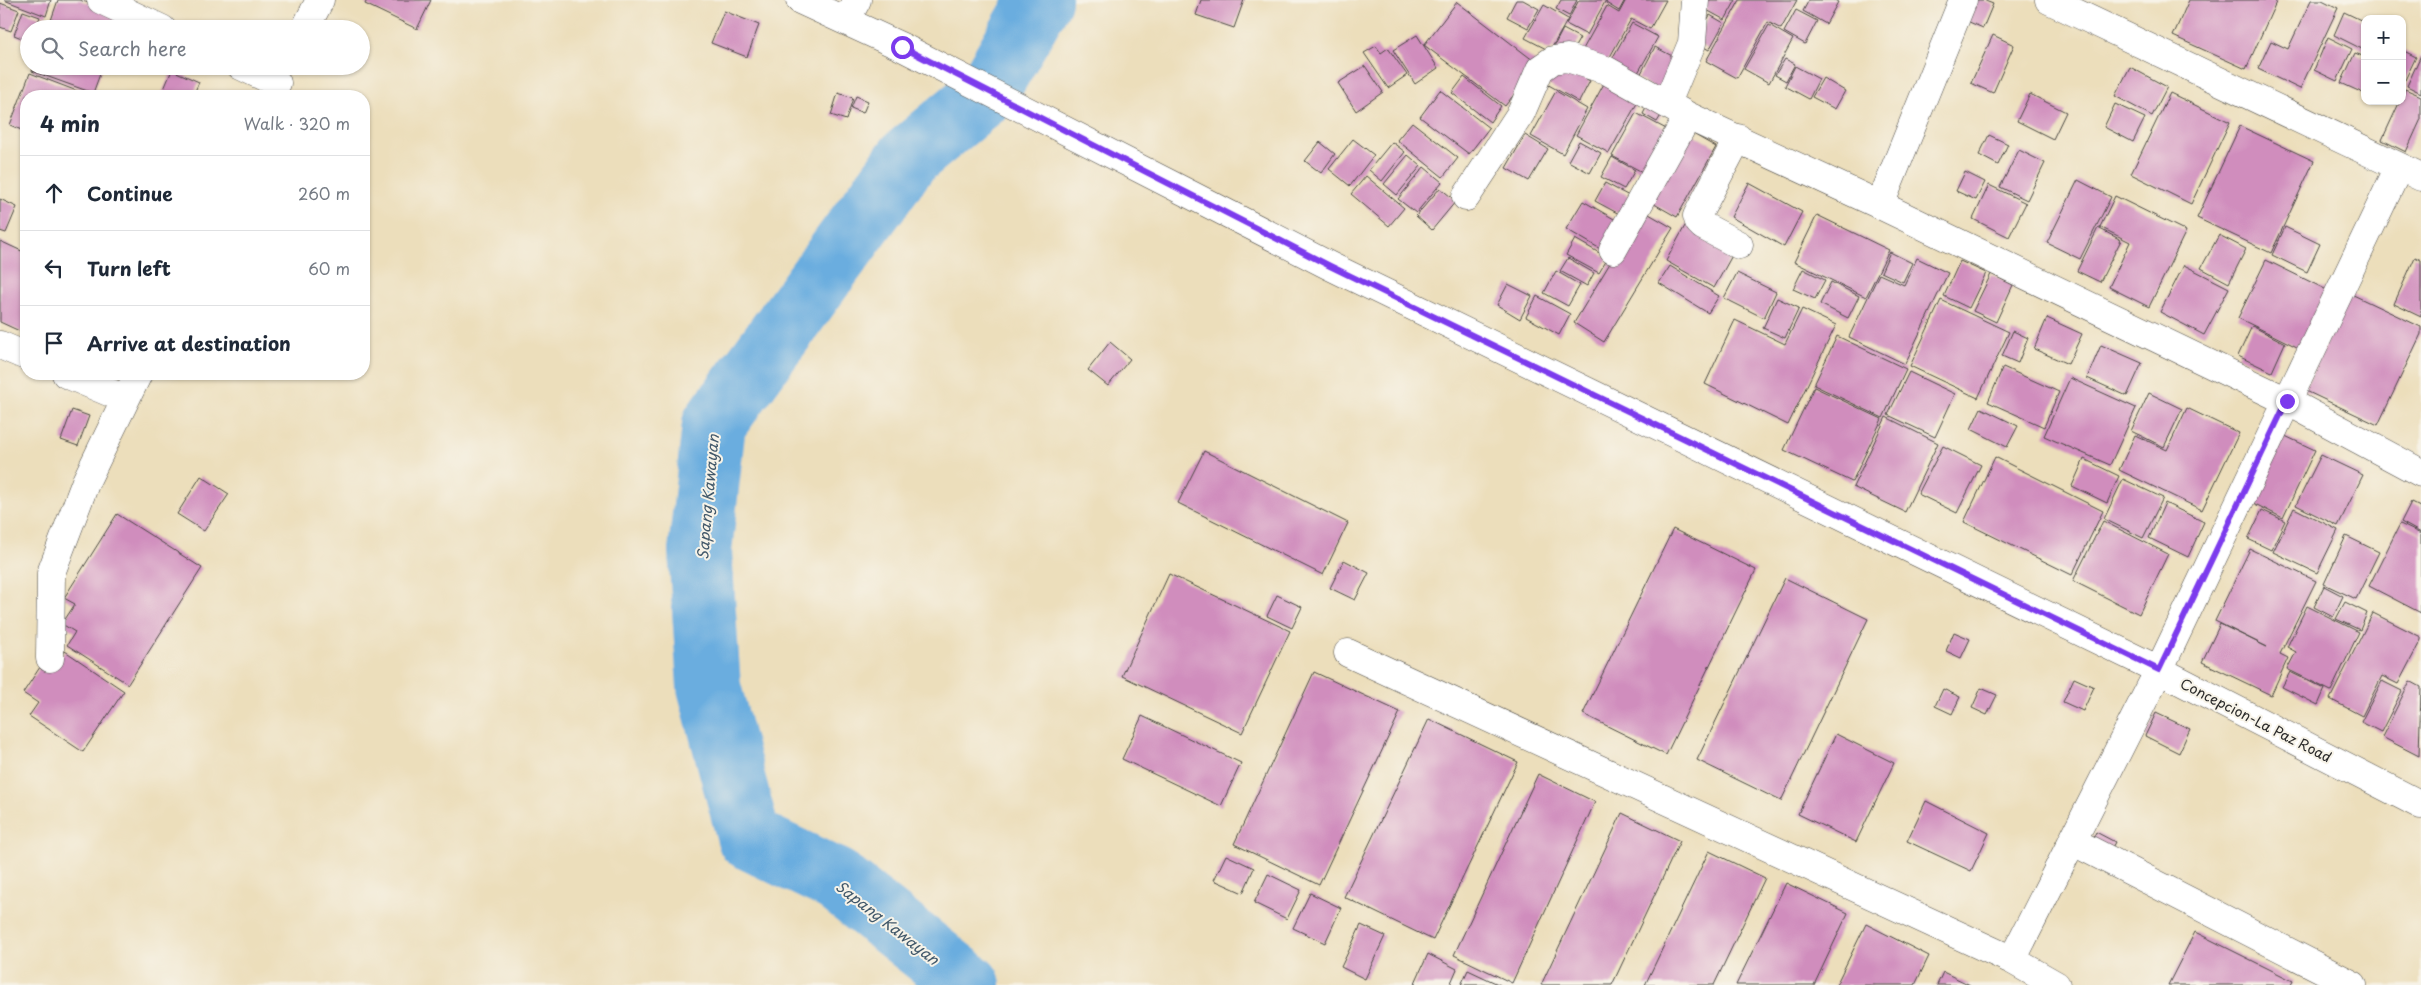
<!DOCTYPE html>
<html lang="en">
<head>
<meta charset="utf-8">
<style>
  body { margin:0; font-family:"Playpen Sans",sans-serif; background:#f6f6f7; color:#1f2937 }
  .controls { position:absolute; right:15px; top:15px; display:grid; overflow:hidden; border-radius:10px; box-shadow:0 1px 4px #0004 }
  .controls button { width:45px; height:45px; display:grid; place-items:center; padding:0; border:0; border-bottom:1px solid #e0e1e3; background:#fff; color:#1f2937; font:25px sans-serif }
  .stop { position:absolute; width:15px; height:15px; margin:-11px; border:4px solid #7c3aed; border-radius:50%; background:#fff }
  .stop.end { background:#7c3aed; border-color:#fff; box-shadow:0 1px 5px #0008 }
  .list { margin:0; padding:0; list-style:none }
  h2 { display:flex; justify-content:space-between; align-items:center; height:65px; margin:0; padding:0 20px; font-size:21px }
  h2 small { font-size:16px; font-weight:400; color:#747a83 }
  .list li { display:grid; grid-template-columns:32px 1fr auto; gap:15px; align-items:center; box-sizing:border-box; height:75px; padding:0 20px; border-top:1px solid #e0e1e3 }
  .list b { display:block; font-size:19px; white-space:nowrap }
  .list em { font-size:16px; font-style:normal; color:#747a83 }
  .icon { flex:none; width:28px; height:28px; fill:none; stroke:currentColor; stroke-width:2; stroke-linecap:round; stroke-linejoin:round }
  .map { position:relative; flex:none; width:2421px; height:985px; overflow:hidden }
  .search { position:absolute; background:#fff; box-shadow:0 1px 4px #0004; left:20px; top:20px; width:350px; height:55px; display:flex; align-items:center; gap:12px; box-sizing:border-box; padding:0 18px; border-radius:28px; color:#747a83; font-size:19px }
  .panel { position:absolute; background:#fff; box-shadow:0 1px 4px #0004; left:20px; top:90px; width:350px; height:290px; border-radius:20px }
  .map>svg:first-child { display:block }
</style>
</head>
<body>
<div class="map">
<svg width="2421" height="985" viewBox="0 0 2421 985">
  <rect width="100%" height="100%" fill="#f7f3e8"/>
  <filter id="ink" filterUnits="userSpaceOnUse"><feTurbulence type="fractalNoise" baseFrequency=".02" numOctaves="2"/><feDisplacementMap in="SourceGraphic" scale="10" xChannelSelector="R" yChannelSelector="G"/><feConvolveMatrix kernelMatrix="1 2 1 2 8 2 1 2 1" color-interpolation-filters="sRGB"/></filter>
  <filter id="wash" filterUnits="userSpaceOnUse"><feTurbulence type="fractalNoise" baseFrequency=".0096" numOctaves="4" result="noise"/><feDisplacementMap in="SourceGraphic" scale="20" xChannelSelector="R" yChannelSelector="G"/><feGaussianBlur stdDeviation="1.12" result="paint"/><feColorMatrix in="noise" values="0 0 0 0 0 0 0 0 0 0 0 0 0 0 0 0 0 1.4 0 .05"/><feComposite in="paint" operator="in"/></filter>
  <g filter="url(#wash)">
    <rect width="100%" height="100%" fill="#ecdebb"/>
    <g fill="none" stroke-linecap="round" stroke-linejoin="round">
      <path stroke="#6aaddf" stroke-width="64" d="M969 985 836 880 749 838 709 687 700 551 714 424 908 158 986 93 1040 0"/>
    </g>
    <g id="blocks">
      <path fill="#d08dbd" d="M4 0H51L46 16Z
        M58 0H80L121 16 117 29H48Z
        M367 0H431L417 29 365 4Z
        M1201 0H1244L1234 28 1196 15Z
        M1516 0H1523L1539 9 1528 28 1507 17Z
        M1561 0H1577L1569 16 1556 9Z
        M1579 0H1606L1587 35 1566 24Z
        M1607 0H1625L1619 11 1606 3Z
        M1626 0H1666L1650 29 1631 19 1606 64 1582 51 1607 6 1619 13Z
        M1705 0H1736L1725 20 1701 7Z
        M1740 0H1797L1781 29 1768 22 1737 78 1706 61Z
        M1809 0H1834L1838 2 1826 24 1803 11Z
        M1967 0H1983L1993 4 1983 28 1960 18Z
        M2189 0H2277L2246 69 2173 36Z
        M2311 0H2322L2338 8 2300 89 2258 69 2271 41 2288 49Z
        M1457 2 1538 64 1505 106 1424 45Z
        M0 3 19 10 11 31 0 27Z
        M1544 5 1568 19 1550 51 1525 38Z
        M1796 10 1817 21 1805 44 1784 32Z
        M23 11 40 17 35 29H29V41L14 35Z
        M724 11 759 25 747 57 711 43Z
        M2344 12 2365 22 2364 50 2334 35Z
        M1710 15 1724 23 1709 50 1695 42Z
        M1632 23 1658 37 1634 80 1608 66Z
        M1769 25 1793 39 1769 83 1744 69Z
        M1563 29 1580 38 1569 57 1553 48Z
        M1417 35 1438 68 1415 84 1393 50Z
        M1993 35 2014 45 1993 93 1971 83Z
        M2328 37 2352 49 2337 81 2314 70Z
        M1376 46 1381 53 1388 48 1407 75 1388 88 1364 53Z
        M1655 47 1676 58 1658 90 1638 79Z
        M2402 50 2416 57 2405 80 2402 79Z
        M2355 53 2365 57V94L2341 83Z
        M2421 55V93L2407 86Z
        M1785 59 1795 64 1786 81 1775 75Z
        M1556 62 1590 81 1579 102 1545 83Z
        M34 66H103L93 93 32 71Z
        M1365 66 1383 92 1356 111 1338 83Z
        M1795 66 1819 79 1809 99 1785 86Z
        M2130 67 2167 87 2152 116 2115 96Z
        M172 70 199 82 193 96H161Z
        M30 73 90 96H26V132L10 125Z
        M1464 77 1501 106 1490 122 1452 93Z
        M1823 78 1845 91 1835 109 1812 97Z
        M1606 80 1640 98 1609 153 1576 135Z
        M2405 89 2421 96V119L2406 152 2382 140 2400 101H2402Z
        M1440 90 1489 128 1469 154 1420 117Z
        M1556 91 1587 109 1563 154 1531 136Z
        M838 93 853 98 846 120 831 115Z
        M2170 93 2230 122 2191 204 2131 174Z
        M2030 94 2066 112 2053 139 2017 121Z
        M856 96 868 101 863 113 851 108Z
        M1650 100 1665 109 1657 122 1643 114Z
        M2115 104 2145 118 2133 142 2104 127Z
        M1636 113 1672 132 1648 175 1612 156Z
        M1412 122 1458 158 1443 177 1397 140Z
        M2240 126 2314 161 2271 253 2197 218Z
        M1688 131 1716 147 1677 217 1649 201Z
        M1525 135 1548 149 1529 181 1506 168Z
        M1989 135 2008 144 1998 165 1979 155Z
        M1353 139 1374 155 1350 186 1329 169Z
        M1579 141 1601 153 1590 173 1568 161Z
        M1320 142 1335 154 1321 173 1305 161Z
        M1392 142 1405 152 1382 181 1369 170Z
        M2019 150 2045 163 2027 200 2000 187Z
        M1408 155 1421 166 1397 195 1384 184Z
        M1612 157 1635 170 1624 189 1601 177Z
        M1424 167 1442 182 1416 213 1398 199Z
        M1965 172 1985 182 1976 200 1956 191Z
        M1366 176 1404 208 1389 226 1351 194Z
        M2078 180 2111 197 2080 259 2047 243Z
        M1605 183 1631 197 1621 215 1595 201Z
        M1749 183 1802 212 1784 247 1731 217Z
        M1989 185 2026 203 2009 237 1973 219Z
        M1440 188 1456 201 1432 230 1416 216Z
        M2115 196 2186 231 2149 307 2109 287 2130 242 2100 227Z
        M0 199 17 207 6 233 0 231Z
        M1583 201 1621 223 1604 251 1566 229Z
        M1642 210 1673 228 1604 342 1574 323Z
        M1817 215 1889 250 1866 297 1794 262Z
        M1686 224 1735 250 1714 288 1666 261Z
        M2285 227 2320 244 2307 272 2272 255Z
        M2098 228 2121 240 2100 282 2077 271Z
        M2219 235 2246 249 2229 283 2201 268Z
        M1575 239 1608 258 1599 273 1566 255Z
        M0 241 26 253V334L0 322Z
        M1890 252 1912 263 1903 282 1881 272Z
        M2415 257 2421 260V317L2394 304Z
        M1568 258 1594 273 1587 286 1560 271Z
        M1917 258 1948 273 1905 364 1849 337 1879 274 1904 285Z
        M2266 260 2327 290 2299 348 2238 318Z
        M1960 261 1986 273 1969 308 1944 296Z
        M2184 265 2229 288 2204 335 2160 312Z
        M1670 266 1719 296 1708 313 1659 283Z
        M1803 269 1825 280 1815 299 1793 289Z
        M1556 271 1580 285 1568 306 1544 293Z
        M1737 273 1776 292 1764 318 1724 298Z
        M1991 274 2013 285 1996 322 1973 311Z
        M1831 282 1859 296 1848 318 1820 304Z
        M1508 284 1532 296 1520 319 1497 305Z
        M2349 293 2421 327V334L2378 425 2304 390Z
        M1537 296 1570 314 1559 335 1526 317Z
        M1777 298 1799 308 1785 338 1763 328Z
        M1941 300 2009 332 1978 398 1910 366Z
        M1802 309 1836 325 1788 425 1705 384 1735 320 1785 344Z
        M2047 318 2082 334 2068 364 2034 349Z
        M2252 326 2285 343 2272 372 2238 356Z
        M2013 331 2028 338 2018 363 2002 356Z
        M1837 336 1906 369 1883 418 1814 385Z
        M1110 342 1130 359 1108 386 1088 370Z
        M2101 345 2142 363 2127 396 2087 378Z
        M2003 367 2059 392 2044 427 1988 402Z
        M1909 372 1955 394 1935 437 1888 415Z
        M2070 378 2136 408 2110 465 2044 436Z
        M1814 387 1882 419 1852 482 1784 450Z
        M2149 393 2182 409 2164 447 2131 431Z
        M1981 408 2018 426 2007 447 1971 429Z
        M2187 408 2239 433 2202 510 2119 470 2135 435 2167 450Z
        M72 410 89 416 78 446 61 440Z
        M1886 417 1938 443 1905 512 1853 487Z
        M2283 435 2315 450 2283 518 2251 502Z
        M1943 446 1981 465 1957 513 1918 494Z
        M1204 451 1348 523 1323 575 1178 503Z
        M2321 455 2363 475 2338 526 2296 505Z
        M1995 457 2103 511 2072 575 1964 522Z
        M2084 459 2119 476 2107 503 2072 486Z
        M201 476 229 494 204 531 177 514Z
        M2123 479 2163 498 2143 538 2104 519Z
        M2411 502 2421 507V533L2401 522Z
        M2165 503 2204 522 2188 557 2149 538Z
        M2294 508 2338 530 2317 573 2273 552Z
        M2262 510 2285 521 2271 550 2248 539Z
        M117 514 202 568 128 684 67 645 75 632 62 624 75 604 64 598Z
        M2103 521 2168 554 2139 614 2073 581Z
        M2400 524 2421 534V613L2369 586Z
        M1673 529 1756 570 1666 755 1583 714Z
        M2346 536 2379 552 2356 599 2324 584Z
        M2250 549 2316 581 2280 654 2288 658 2271 695 2202 662 2220 624 2267 647 2215 621Z
        M1344 560 1369 573 1355 600 1330 588Z
        M1169 574 1290 631 1242 733 1122 676Z
        M1785 578 1868 619 1781 801 1697 760Z
        M2324 586 2343 596 2333 617 2314 607Z
        M1277 595 1302 607 1292 628 1267 616Z
        M2345 602 2367 613 2360 630 2336 619Z
        M2307 606 2359 632 2331 691 2287 669 2296 652 2287 647Z
        M2373 613 2421 637V640L2398 684 2382 676 2362 716 2330 699Z
        M1954 632 1970 639 1961 658 1946 651Z
        M65 651 124 691 83 752 29 716 38 703 23 693 44 661 54 667Z
        M1314 672 1400 712 1319 885 1234 844Z
        M2290 672 2325 689 2318 705 2282 687Z
        M2074 678 2094 687 2083 711 2063 702Z
        M2382 681 2402 691 2381 732 2361 722Z
        M2410 681 2421 687 2419 756 2382 737Z
        M1981 688 1997 695 1987 715 1972 708Z
        M1943 689 1960 697 1952 714 1935 706Z
        M2156 713 2190 729 2179 753 2145 736Z
        M1142 716 1241 763 1221 806 1122 759Z
        M1429 719 1518 762 1433 940 1344 897Z
        M1836 734 1894 763 1856 842 1798 814Z
        M1538 774 1595 802 1512 983 1454 955Z
        M1926 801 1989 833 1971 871 1907 841Z
        M1622 813 1680 841 1612 985H1541Z
        M2096 832 2115 842 2107 857 2089 847Z
        M1709 851 1765 878 1714 985H1645Z
        M1226 855 1254 868 1243 893 1214 880Z
        M1268 874 1301 890 1287 919 1254 903Z
        M1786 883 1848 913 1814 985H1736Z
        M1310 893 1341 908 1325 943 1293 928Z
        M1866 924 1929 956 1915 985H1836Z
        M1361 925 1385 936 1365 979 1341 967Z
        M2195 932 2293 981 2291 985H2168Z
        M1428 954 1457 969 1450 985H1414Z
        M1468 970 1500 985H1461Z
        M1943 972 1970 985H1937Z"/>
    </g>
  </g>
  <g filter="url(#ink)">
    <use href="#blocks" fill-opacity="0" stroke="#484641" stroke-width="1"/>
    <g fill="none" stroke-linecap="round" stroke-linejoin="round">
      <g stroke="#484641" stroke-width="29">
        <path id="minor" d="M101 0 162 29
          M2049 0 2421 177
          M846 20 857 0
          M305 29 320 0
          M241 66 277 83
          M1667 103 1692 43 1695 0
          M1738 138 1697 216 1699 222 1703 226 1739 245
          M1466 197 1521 113 1540 69 1553 60 1567 58 1606 70 1688 116 1880 205 2287 401 2421 473
          M1880 205 1963 0
          M1613 250 1688 116
          M0 345 26 356
          M66 374 125 399
          M1348 653 2012 960 2159 670 2399 167
          M50 658 51 573 86 481 138 374
          M2072 841 2353 985
          M2012 960 2056 985"/>
      </g>
      <g stroke="#484641" stroke-width="29">
        <path id="major" d="M800 0 902 47 1330 266 2159 670 2421 805"/>
      </g>
      <use href="#minor" stroke="#fff" stroke-width="28"/>
      <use href="#major" stroke="#fff" stroke-width="28"/>
    </g>
  </g>
  <g fill="none" stroke-linecap="round" stroke-linejoin="round" filter="url(#ink)">
    <path stroke="#7c3aed" stroke-width="6" d="M902 47 1330 266 2159 670 2287 401"/>
  </g>
  <g text-anchor="middle" dominant-baseline="central" stroke-width="4" stroke-linejoin="round" paint-order="stroke">
    <g font-size="14" fill="#2b2b2b" stroke="#f7f3e8">
      <text transform="translate(2256 720) rotate(27)">Concepcion-La Paz Road</text>
    </g>
    <g font-size="15" font-style="italic" fill="#41586a" stroke="#f7f3e8">
      <text transform="translate(707 497) rotate(-85)">Sapang Kawayan</text>
      <text transform="translate(888 922) rotate(38)">Sapang Kawayan</text>
    </g>
  </g>
</svg>
<div class="controls">
<button>+</button>
<button>−</button>
</div>
<div class="stop" style="left:902px;top:47px"></div>
<div class="stop end" style="left:2287px;top:401px"></div>
<div class="search"><svg class="icon" aria-label="search" viewBox="0 0 24 24"><circle cx="10" cy="10" r="6"/><path d="M15 15l6 6"/></svg>Search here</div>
<section class="panel">
<h2>4 min<small>Walk · 320 m</small></h2>
<ul class="list">
<li><svg class="icon" aria-label="ahead" viewBox="0 0 24 24"><path d="M12 20V5M6 11l6-6 6 6"/></svg><div><b>Continue</b></div><em>260 m</em></li>
<li><svg class="icon" aria-label="left" viewBox="0 0 24 24"><path d="M17 20v-9H6M10 6l-5 5 5 5"/></svg><div><b>Turn left</b></div><em>60 m</em></li>
<li><svg class="icon" aria-label="arrive" viewBox="0 0 24 24"><path d="M6 21V4h12l-3 4 3 4H6"/></svg><div><b>Arrive at destination</b></div></li>
</ul>
</section>
</div>
</body>
</html>
